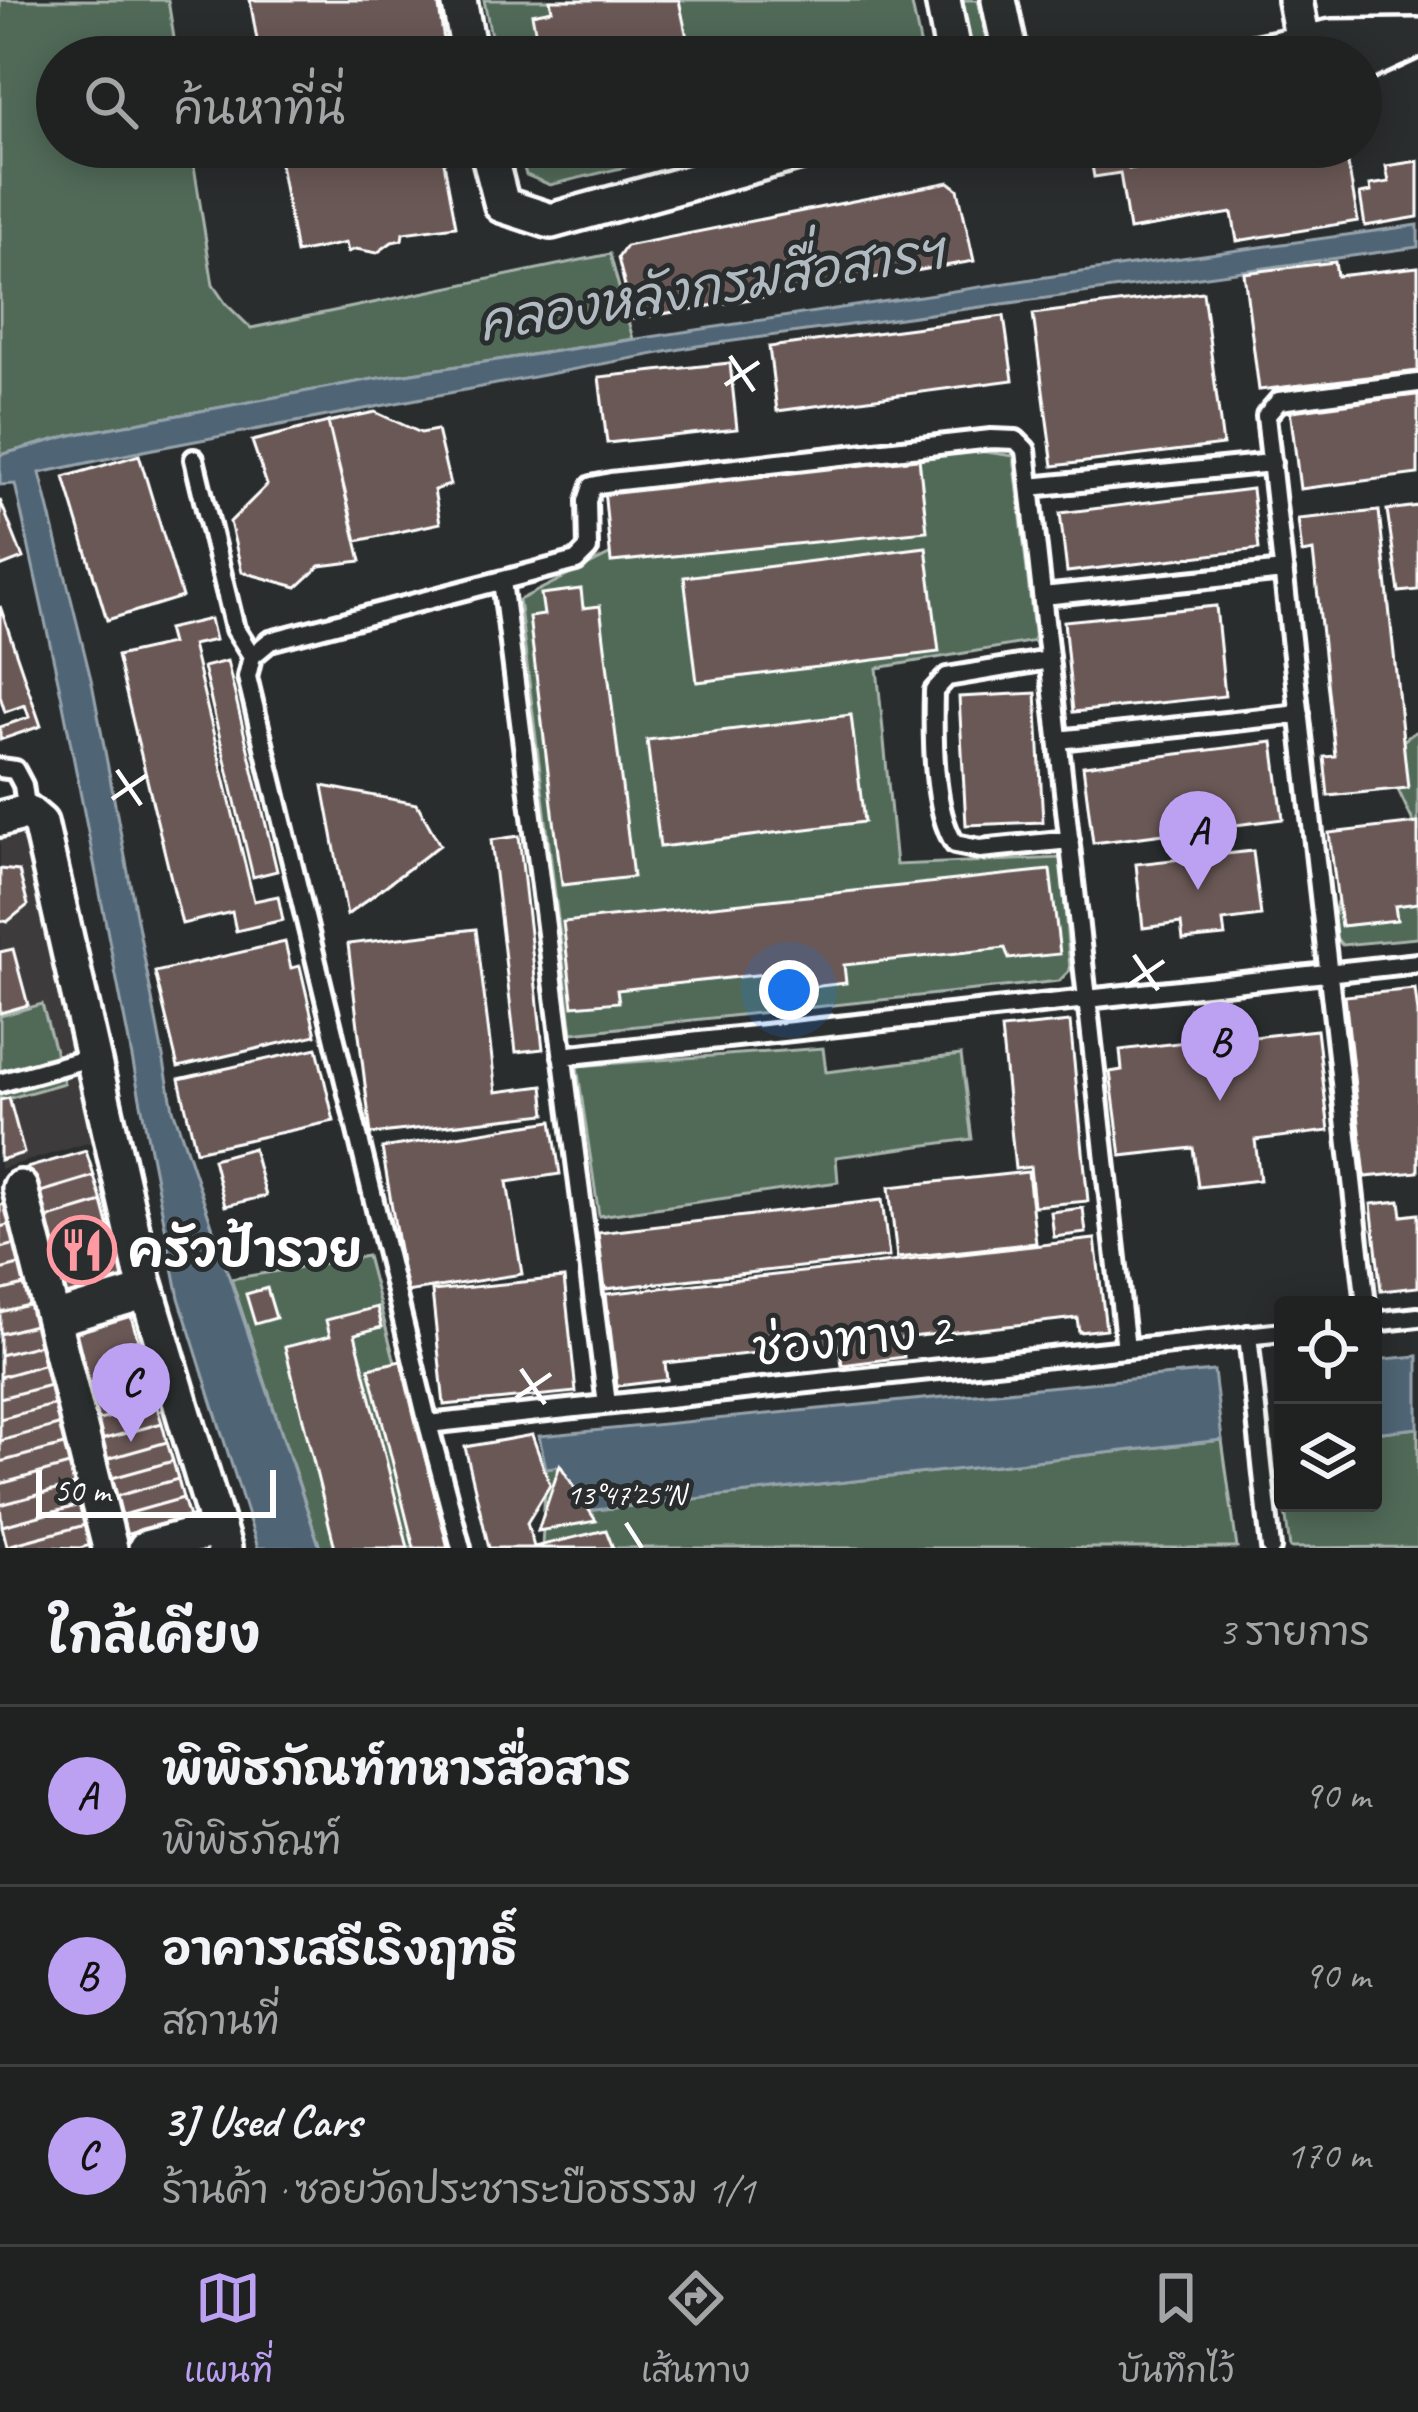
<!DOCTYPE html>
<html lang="th">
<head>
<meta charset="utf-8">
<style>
  body { margin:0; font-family:Caveat,"Playpen Sans Thai",sans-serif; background:#282a2a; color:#f1f3f6 }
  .controls { position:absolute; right:36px; bottom:36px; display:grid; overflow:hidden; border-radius:12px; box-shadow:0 6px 30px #0003 }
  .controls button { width:108px; height:108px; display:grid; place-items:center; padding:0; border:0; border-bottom:3px solid #3d3f40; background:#202222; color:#f1f3f6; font:60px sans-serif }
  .scale { position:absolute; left:36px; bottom:30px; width:240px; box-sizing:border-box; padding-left:12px; border:6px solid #fff; border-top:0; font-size:33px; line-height:42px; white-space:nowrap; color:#fff; -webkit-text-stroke:9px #2a2d2e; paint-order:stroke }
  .you { position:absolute; left:789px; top:990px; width:42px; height:42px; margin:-30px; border:9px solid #fff; border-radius:50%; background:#1a73e8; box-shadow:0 0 0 18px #1a73e833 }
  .badge { display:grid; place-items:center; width:78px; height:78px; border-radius:50%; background:#bca0f2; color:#111; font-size:39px; font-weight:700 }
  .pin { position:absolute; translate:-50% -99px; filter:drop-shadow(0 3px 6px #0008) }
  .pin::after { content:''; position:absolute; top:63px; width:42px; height:36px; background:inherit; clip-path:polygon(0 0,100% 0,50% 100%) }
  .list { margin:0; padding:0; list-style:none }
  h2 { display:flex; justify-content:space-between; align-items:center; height:156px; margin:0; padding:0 48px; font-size:51px }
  h2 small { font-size:39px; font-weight:400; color:#a2a4a5 }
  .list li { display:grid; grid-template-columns:78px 1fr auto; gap:36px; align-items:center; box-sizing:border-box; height:180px; padding:0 48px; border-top:3px solid #3d3f40 }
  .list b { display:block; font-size:45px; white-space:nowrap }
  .list p { margin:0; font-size:39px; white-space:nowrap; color:#a2a4a5 }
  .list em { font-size:39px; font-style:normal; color:#a2a4a5 }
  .icon { flex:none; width:66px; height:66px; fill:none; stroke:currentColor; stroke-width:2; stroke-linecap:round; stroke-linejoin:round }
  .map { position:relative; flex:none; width:1418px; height:1548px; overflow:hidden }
  .search { position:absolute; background:#202222; box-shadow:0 6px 30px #0003; left:36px; right:36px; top:36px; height:132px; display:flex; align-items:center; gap:30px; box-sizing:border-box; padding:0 42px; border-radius:66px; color:#a2a4a5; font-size:45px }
  .sheet { height:696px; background:#202222 }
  nav { display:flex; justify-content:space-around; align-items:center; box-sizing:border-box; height:168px; border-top:3px solid #3d3f40; background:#202222; font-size:33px; color:#a2a4a5 }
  nav a { display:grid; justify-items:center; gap:6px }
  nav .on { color:#bca0f2 }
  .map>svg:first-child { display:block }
</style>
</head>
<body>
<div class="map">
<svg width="1418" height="1548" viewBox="0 0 1418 1548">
  <rect width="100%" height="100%" fill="#2a2d2e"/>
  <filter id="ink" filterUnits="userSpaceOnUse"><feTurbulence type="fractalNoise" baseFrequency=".00833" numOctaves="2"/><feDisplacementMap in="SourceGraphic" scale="24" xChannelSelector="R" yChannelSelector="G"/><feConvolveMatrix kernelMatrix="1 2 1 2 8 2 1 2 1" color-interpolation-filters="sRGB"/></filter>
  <g filter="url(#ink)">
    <path fill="#3e3a3a" d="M9 827 28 844 91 1142 0 1169V829Z"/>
    <path fill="#516a59" stroke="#a8b4ac" stroke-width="3" d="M0 0H168L177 57H57V147H191L213 285 226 304 251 328 610 254 633 339 373 379 72 435 0 455Z
      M484 0H911L923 57H495Z
      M962 0H978L990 57H971Z
      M518 147H709L550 185 526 175Z
      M979 451 1014 456 1035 641 877 668 896 865 1061 858 1070 970 1059 981 572 1033 519 600 637 541 919 458Z
      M1418 730V832L1382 756Z
      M1337 901 1341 926 1397 919 1395 906 1418 903V938L1342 945 1331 932Z
      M42 1004 64 1083 0 1101V1016Z
      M823 1048 826 1072 961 1055 972 1139 836 1157 838 1182 599 1216 577 1066Z
      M367 1256 444 1548H320L231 1279Z
      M1418 1428V1547L1290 1548 1284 1503H1373V1433Z
      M1222 1440 1237 1548H542L546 1468 560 1465 586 1511Z"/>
    <path fill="#506574" stroke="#96a3ac" stroke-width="3" d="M1418 225V247L697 346 148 450 40 473 92 683 173 1109 320 1548H258L179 1298 61 694 15 484 0 485V455L72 435 373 379 1039 278Z
      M1418 1356V1428L1373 1433V1360Z
      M1214 1371 1222 1440 586 1511 561 1466 546 1468 539 1436Z"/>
    <path fill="#6b5956" stroke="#fff" stroke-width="3" d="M250 0H438L446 55 260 57Z
      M550 0H679L691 57H561V54L540 57 532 14 552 10Z
      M277 147H441L456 226 403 233 402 240 392 242 377 253 356 249 348 252 346 243 296 253Z
      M1089 147H1125L1129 169 1259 147H1345L1358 221 1237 241 1232 213 1129 230 1120 173 1094 177Z
      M1418 161V217L1365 226 1360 194 1371 192 1370 185 1389 182 1386 166Z
      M949 182 958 189 974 261 633 319 618 258 626 246Z
      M1335 262 1337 276 1418 267V371L1259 390 1244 273Z
      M1203 292 1223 445 1053 466 1033 314Z
      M1004 316 1013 380 777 411 769 347Z
      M730 363 737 429 607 443 599 377Z
      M1418 393V474L1300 489 1290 409Z
      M375 412 421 433 437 430 450 485 434 490 440 523 357 541 328 422Z
      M328 422 361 561 320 566 297 587 242 572 230 522 267 485 252 441Z
      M139 455 182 597 107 620 64 477Z
      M919 458 927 531 611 562 604 489Z
      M1252 489 1259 549 1067 572 1060 513Z
      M0 500 23 558 0 567Z
      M1418 506V590L1399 592 1387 510Z
      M1379 511 1408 788 1328 796 1324 757 1335 756 1313 551 1302 553 1298 519Z
      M926 547 939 652 697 682 684 577Z
      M581 589 583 608 600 606 633 877 562 885 529 617 544 615 541 594Z
      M0 606 41 726 0 740V727L29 717 25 705 5 712 0 696Z
      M1216 606 1225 696 1073 712 1064 621Z
      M210 619 215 640 192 645 254 901 278 896 283 920 236 931 232 912 182 924 117 656 171 644 167 629Z
      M227 661 277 871 253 877 203 667Z
      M1036 693 1043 822 966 825 959 697Z
      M851 715 864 822 660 847 647 740Z
      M1273 742 1283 819 1093 843 1083 766Z
      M323 786 417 804 440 845 347 915Z
      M1418 823V903L1395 906 1397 920 1341 926 1329 833Z
      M519 836 543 1049 516 1052 491 840Z
      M1253 851 1261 916 1223 921 1225 936 1183 940 1181 923 1143 928 1136 864Z
      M0 869 19 871 28 905 7 922 0 920Z
      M1050 870 1060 954 1009 959 1005 948 844 965 846 983 777 991 775 973 617 990 619 1002 573 1006 563 922Z
      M476 929 496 1092 543 1086 546 1114 371 1134 348 944Z
      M285 942 291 968 300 966 316 1035 178 1067 155 972Z
      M13 949 28 1005 0 1013V952Z
      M1415 989 1418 1013V1172L1365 1177 1345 996Z
      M1231 1005 1235 1039 1317 1030 1329 1131 1255 1140 1260 1180 1198 1187 1193 1148 1121 1156 1110 1072 1122 1070 1120 1050 1194 1041 1190 1009Z
      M1070 1022 1088 1201 1034 1206 1030 1167 1015 1169 1001 1029Z
      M317 1048 334 1121 196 1151 179 1079Z
      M9 1098 24 1153 0 1160V1100Z
      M552 1121 560 1174 507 1182 522 1274 406 1292 382 1148Z
      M253 1148 266 1196 225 1206 213 1159Z
      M86 1151 94 1176 31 1195 23 1169Z
      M1028 1172 1036 1243 897 1258 889 1187Z
      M94 1176 102 1202 39 1221 31 1195Z
      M882 1200 889 1257 605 1289 598 1233Z
      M1400 1201 1402 1216 1418 1214V1287L1381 1291 1371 1204Z
      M102 1202 109 1228 46 1247 39 1221Z
      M10 1203 15 1223 0 1227V1205Z
      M1083 1208 1086 1233 1054 1237 1051 1212Z
      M15 1223 21 1243 0 1248V1227Z
      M109 1228 117 1254 54 1272 46 1247Z
      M1095 1239 1106 1329 1079 1332 1077 1318 902 1338 904 1357 842 1365 839 1344 665 1363 667 1380 617 1386 606 1294Z
      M21 1243 26 1263 0 1270V1248Z
      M117 1254 125 1279 62 1298 54 1272Z
      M26 1263 32 1283 0 1291V1270Z
      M564 1278 576 1392 444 1405 432 1291Z
      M32 1283 37 1303 0 1312V1291Z
      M267 1288 276 1318 255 1324 246 1294Z
      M37 1303 42 1323 0 1334V1312Z
      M377 1307 382 1327 355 1334 408 1548H335L285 1347 330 1336 326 1320Z
      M129 1310 146 1366 78 1386 62 1329Z
      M42 1323 48 1343 0 1355V1334Z
      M48 1343 53 1362 0 1377V1355Z
      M401 1361 448 1548H414L369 1368Z
      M53 1362 58 1383 0 1398V1377Z
      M146 1366 151 1385 83 1404 78 1386Z
      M58 1383 64 1402 0 1419V1398Z
      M151 1385 156 1404 89 1423 83 1404Z
      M64 1402 69 1422 0 1441V1419Z
      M156 1404 162 1423 94 1442 89 1423Z
      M69 1422 75 1442 0 1462V1441Z
      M162 1423 167 1442 100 1461 94 1442Z
      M532 1435 550 1485 527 1523 534 1547 606 1530 613 1548H489L465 1447Z
      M75 1442 80 1462 0 1484V1462Z
      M167 1442 173 1461 105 1480 100 1461Z
      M173 1461 178 1479 110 1498 105 1480Z
      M80 1462 86 1482 0 1505V1484Z
      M560 1465 596 1521 538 1531Z
      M178 1479 183 1498 116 1517 110 1498Z
      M86 1482 91 1502 2 1526 0 1505Z
      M183 1498 189 1517 121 1536 116 1517Z
      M91 1502 96 1522 7 1546 2 1526Z
      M96 1522 102 1542 80 1548 7 1546Z"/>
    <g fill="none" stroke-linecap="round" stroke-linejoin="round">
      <g stroke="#fff" stroke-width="26">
        <path id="service" d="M194 459 235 629 252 656
          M1030 487 1272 463
          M502 581 607 1404
          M1043 596 1284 571
          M1049 660 947 677 934 691C933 732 932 810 955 844L980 849 1070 840
          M1058 740 1300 714
          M0 768 15 770 23 785 27 812
          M562 1056 1418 963
          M0 1083 93 1057
          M1366 1305 1266 416 1279 401 1418 383
          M1373 1322 1418 1317
          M1248 1335 1271 1548
          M428 1424 1283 1332
          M461 1548 428 1424 247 677 252 656 270 641 576 561 588 549 587 501 592 486 611 482 991 439 1016 440 1026 450 1126 1349"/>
      </g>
      <g stroke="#fff" stroke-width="42">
        <path id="minor" d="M459 0 470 57
          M943 0 954 57
          M999 0 1011 57
          M1295 0 1306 57
          M1236 57 1332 37 1418 36
          M1361 65 1411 42
          M487 147 502 205 551 221 819 147
          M0 819 27 812 40 823 142 1274 224 1548
          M20 1188 110 1548
          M54 1319 147 1291
          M146 1548 218 1529"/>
      </g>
      <use href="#service" stroke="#2a2d2e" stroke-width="16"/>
      <use href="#minor" stroke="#2a2d2e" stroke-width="33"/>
    </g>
  </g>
  <path fill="none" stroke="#fff" stroke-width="4.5" d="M730 356 754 391M725 385 759 362M117 770 141 805M112 799 147 775M1134 955 1158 990M1129 985 1164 961M521 1369 545 1404M516 1398 551 1374M626 1523 642 1548"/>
  <defs>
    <g id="restaurant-ring" transform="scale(3.45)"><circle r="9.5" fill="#2a2d2e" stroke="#ff9aa2" stroke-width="1.5"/><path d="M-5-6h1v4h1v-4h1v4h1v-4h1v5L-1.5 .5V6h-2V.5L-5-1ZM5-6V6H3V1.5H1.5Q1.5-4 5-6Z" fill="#ff9aa2"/></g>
  </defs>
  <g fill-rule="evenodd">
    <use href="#restaurant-ring" x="82" y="1250"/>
  </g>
  <g text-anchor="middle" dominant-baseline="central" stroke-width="10" stroke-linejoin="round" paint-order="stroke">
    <g font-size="48" font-weight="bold" fill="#fff" stroke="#2a2d2e" text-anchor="start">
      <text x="128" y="1250">ครัวป้ารวย</text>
    </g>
    <g font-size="48" fill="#fff" stroke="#2a2d2e">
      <text transform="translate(851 1339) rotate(-6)">ช่องทาง 2</text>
    </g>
    <g font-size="51" font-style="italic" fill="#b0bac0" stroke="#2a2d2e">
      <text transform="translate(712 287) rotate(-9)">คลองหลังกรมสื่อสารฯ</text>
    </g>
  </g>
  <g font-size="30" text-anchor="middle" fill="#fff" stroke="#2a2d2e" stroke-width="10" stroke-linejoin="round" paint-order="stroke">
    <text x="626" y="1504">13°47'25"N</text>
  </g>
</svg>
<div class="controls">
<button><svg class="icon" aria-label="locate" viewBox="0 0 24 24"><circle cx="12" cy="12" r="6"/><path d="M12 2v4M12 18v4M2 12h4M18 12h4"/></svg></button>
<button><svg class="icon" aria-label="layers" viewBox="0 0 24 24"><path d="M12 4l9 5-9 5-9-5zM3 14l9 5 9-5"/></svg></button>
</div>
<div class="scale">50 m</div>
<div class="you"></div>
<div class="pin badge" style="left:1198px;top:890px">A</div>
<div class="pin badge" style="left:1220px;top:1101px">B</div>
<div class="pin badge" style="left:131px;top:1442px">C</div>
<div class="search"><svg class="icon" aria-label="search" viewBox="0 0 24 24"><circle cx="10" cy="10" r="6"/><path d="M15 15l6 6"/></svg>ค้นหาที่นี่</div>
</div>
<section class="sheet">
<h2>ใกล้เคียง<small>3 รายการ</small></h2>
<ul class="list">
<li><span class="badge">A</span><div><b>พิพิธภัณฑ์ทหารสื่อสาร</b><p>พิพิธภัณฑ์</p></div><em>90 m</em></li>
<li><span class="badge">B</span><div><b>อาคารเสรีเริงฤทธิ์</b><p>สถานที่</p></div><em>90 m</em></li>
<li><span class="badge">C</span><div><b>3J Used Cars</b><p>ร้านค้า · ซอยวัดประชาระบือธรรม 1/1</p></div><em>170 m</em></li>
</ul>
</section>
<nav>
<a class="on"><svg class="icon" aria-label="map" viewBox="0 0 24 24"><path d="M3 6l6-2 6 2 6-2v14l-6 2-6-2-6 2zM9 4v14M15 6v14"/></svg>แผนที่</a>
<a><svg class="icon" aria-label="directions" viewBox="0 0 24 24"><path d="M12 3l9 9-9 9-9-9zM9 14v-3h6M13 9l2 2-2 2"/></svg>เส้นทาง</a>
<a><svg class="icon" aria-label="saved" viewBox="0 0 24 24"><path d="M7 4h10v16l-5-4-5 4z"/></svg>บันทึกไว้</a>
</nav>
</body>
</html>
